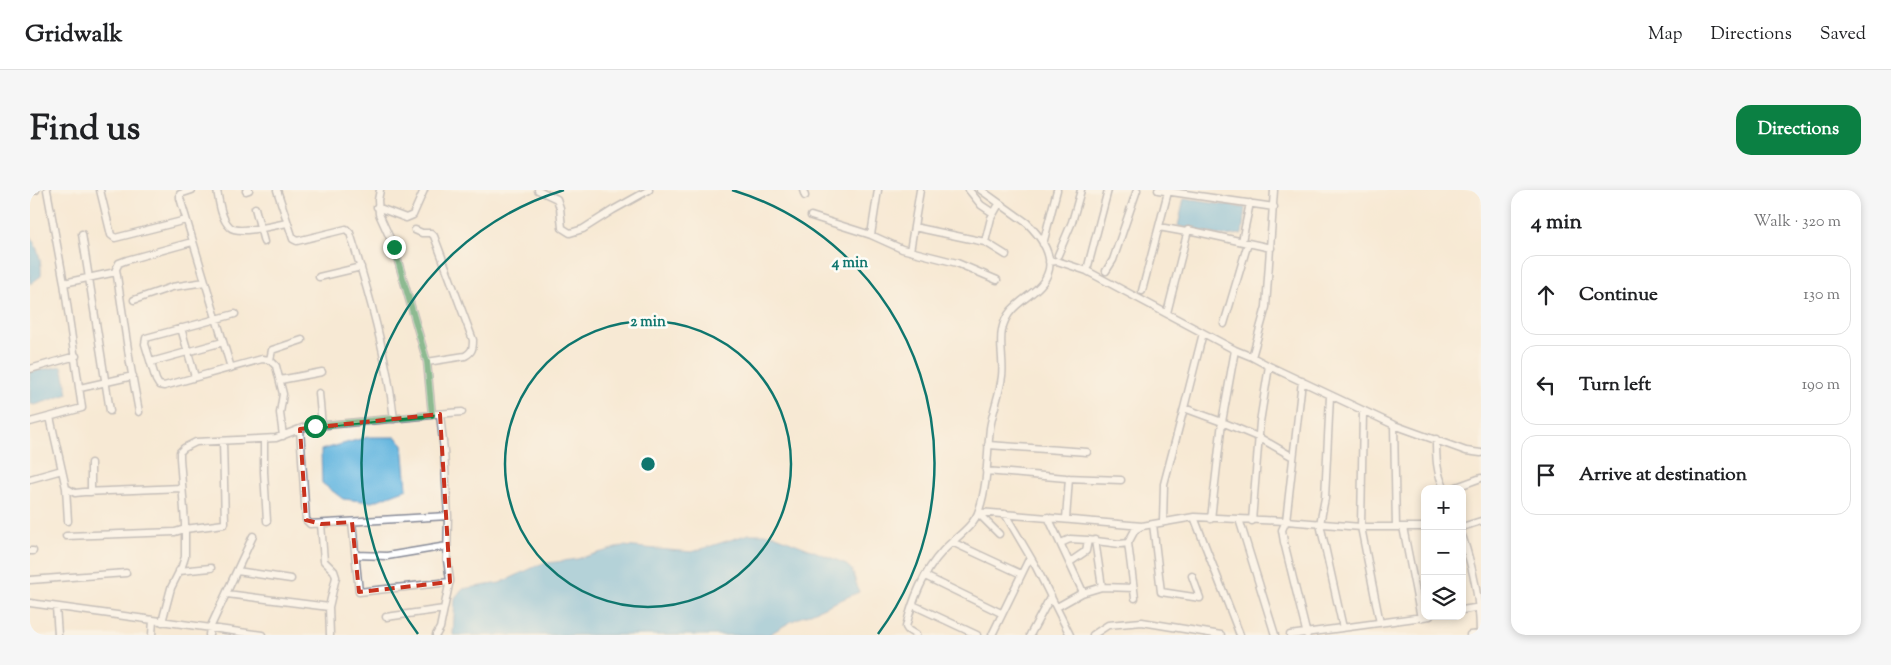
<!DOCTYPE html>
<html lang="en">
<head>
<meta charset="utf-8">
<style>
  body { margin:0; font-family:"Sorts Mill Goudy",serif; background:#f6f6f6; color:#202124 }
  .controls { position:absolute; right:15px; bottom:15px; display:grid; overflow:hidden; border-radius:10px; box-shadow:0 2px 8px #0003 }
  .controls button { width:45px; height:45px; display:grid; place-items:center; padding:0; border:0; border-bottom:1px solid #e0e0e0; background:#fff; color:#202124; font:25px sans-serif }
  .stop { position:absolute; width:15px; height:15px; margin:-11px; border:4px solid #0b8043; border-radius:50%; background:#fff }
  .stop.end { background:#0b8043; border-color:#fff; box-shadow:0 1px 5px #0008 }
  .list { margin:0; padding:0; list-style:none }
  h2 { display:flex; justify-content:space-between; align-items:center; height:65px; margin:0; padding:0 20px; font-size:21px }
  h2 small { font-size:16px; font-weight:400; color:#757577 }
  .list li { display:grid; grid-template-columns:32px 1fr auto; gap:15px; align-items:center; box-sizing:border-box; height:80px; margin:0 10px 10px; padding:0 10px; border:1px solid #e0e0e0; border-radius:15px }
  .list b { display:block; font-size:19px; white-space:nowrap }
  .list em { font-size:16px; font-style:normal; color:#757577 }
  .icon { flex:none; width:28px; height:28px; fill:none; stroke:currentColor; stroke-width:2; stroke-linecap:round; stroke-linejoin:round }
  .map { position:relative; flex:none; width:1451px; height:445px; overflow:hidden; border-radius:15px }
  header { display:flex; align-items:center; gap:30px; box-sizing:border-box; height:70px; padding:0 25px; background:#fff; border-bottom:1px solid #e0e0e0 }
  header strong { font-size:24px }
  nav { display:flex; gap:28px; margin-inline-start:auto; font-size:18px }
  .intro { display:flex; align-items:center; justify-content:space-between; box-sizing:border-box; height:120px; padding:0 30px }
  h1 { margin:0; font-size:35px }
  .button { padding:12px 22px; border-radius:15px; background:#0b8043; color:#fff; font-size:18px; font-weight:700 }
  main { display:flex; gap:30px; padding:0 30px }
  aside { flex:1; background:#fff; border-radius:15px; box-shadow:0 2px 8px #0003 }
  .map>svg:first-child { display:block }
</style>
</head>
<body>
<header>
<strong>Gridwalk</strong>
<nav><a>Map</a><a>Directions</a><a>Saved</a></nav>
</header>
<div class="intro"><h1>Find us</h1><a class="button">Directions</a></div>
<main>
<div class="map">
<svg width="1451" height="445" viewBox="0 0 1451 445">
  <rect width="100%" height="100%" fill="#fdfcf7"/>
  <filter id="ink" filterUnits="userSpaceOnUse"><feTurbulence type="fractalNoise" baseFrequency=".02" numOctaves="2"/><feDisplacementMap in="SourceGraphic" scale="10" xChannelSelector="R" yChannelSelector="G"/><feConvolveMatrix kernelMatrix="1 2 1 2 8 2 1 2 1" color-interpolation-filters="sRGB"/></filter>
  <filter id="wash" filterUnits="userSpaceOnUse"><feTurbulence type="fractalNoise" baseFrequency=".0096" numOctaves="4" result="noise"/><feDisplacementMap in="SourceGraphic" scale="20" xChannelSelector="R" yChannelSelector="G"/><feGaussianBlur stdDeviation="1.12" result="paint"/><feColorMatrix in="noise" values="0 0 0 0 0 0 0 0 0 0 0 0 0 0 0 0 0 1.4 0 .05"/><feComposite in="paint" operator="in"/></filter>
  <g filter="url(#wash)">
    <rect width="100%" height="100%" fill="#f7e9d4"/>
    <path fill="#63b5de" stroke="#3f729e" d="M1154 9 1215 18 1212 44 1193 46 1148 36Z
      M0 46C8 58 12 71 11 86L0 94Z
      M32 176 38 204 5 215 0 214V182Z
      M338 247H366L373 254 377 299 342 312 313 309 292 293 291 260Z
      M719 344H741L814 373 822 380 829 402 762 431 738 445H423L425 408 432 399 470 393 511 374 547 369 593 356 662 362Z"/>
  </g>
  <g filter="url(#ink)">
    <g fill="none" stroke-linecap="round" stroke-linejoin="round">
      <g stroke="#898c99" stroke-width="9">
        <path id="street" d="M70 0 81 45 85 48 156 30
          M162 0 150 4V8L201 178
          M187 0C189 11 191 29 200 37 208 45 246 35 257 33
          M247 0 263 49 267 51 316 39 320 43C339 103 357 166 364 229
          M508 0 527 9 530 18 532 38 540 43 553 39 583 20 619 0
          M773 0 775 6
          M939 0 951 15 963 23
          M1128 0 1244 17
          M216 1 219 0
          M0 2 6 0
          M969 14 961 28 955 52 976 65
          M347 17 376 28 383 25 394 0
          M225 18 234 52
          M781 26 841 45 872 59 927 73 967 90
          M884 37 955 52
          M1129 37 1156 42
          M385 40 392 43H401L404 46 443 150C443 159 442 162 435 166L397 172
          M52 44 80 221
          M841 45 848 0
          M1212 51 1220 13
          M1013 54 1027 0
          M880 61 890 0
          M1028 65 1042 32 1051 0
          M1019 72 1027 71 1057 81 1205 160 1222 167 1239 176 1364 235 1436 261 1451 263
          M1058 76 1078 0
          M1076 81 1083 70 1107 0
          M289 87 331 77
          M34 93 86 82
          M1112 101 1138 2
          M104 110 142 97 175 92
          M1137 123 1158 40 1241 58
          M205 124 116 148 115 154 126 190 129 195 134 196 232 169 240 170 246 176 253 204 250 223 253 246
          M1194 134 1218 53
          M151 138 165 187
          M1173 143 1154 218 1192 232 1205 160
          M1222 167 1236 117 1244 0
          M240 170 242 160 272 150
          M121 172 193 152
          M0 179 46 166
          M250 190 292 182
          M1272 191 1256 331 1252 340 1254 352 1277 445
          M50 198 103 186
          M289 203 292 236
          M1300 206 1295 308 1290 334 1313 438
          M1333 221 1331 337 1350 433
          M109 222 100 173 86 79 89 73 97 70 162 52
          M406 224 432 222
          M20 227 36 298 45 303 54 302 152 298
          M0 232 52 218 34 93 17 0
          M1364 235 1366 337
          M270 239 276 330 280 334 418 326
          M234 249V282L237 331
          M1406 249C1406 266 1406 283 1415 299
          M958 255 1057 262
          M61 273V302
          M956 281 1036 288 1091 290
          M0 289 32 280
          M36 298 38 331
          M1421 299 1451 288
          M949 322 1112 336 1164 327 1256 331 1331 337H1395
          M948 323 969 344
          M975 324 1005 375 1040 445
          M1018 327 1052 400V403L1027 417
          M1164 327 1210 445
          M1036 329 1039 288
          M1181 329 1192 232 1230 248 1263 267
          M1209 329 1245 445
          M1222 331 1230 232 1239 176
          M322 332 329 402 420 392
          M1133 332 1134 294 1154 218
          M291 334 294 371 304 381 306 387 299 417 300 445
          M1123 334 1131 402 1170 408 1162 386
          M1373 337 1391 428
          M1432 337 1451 331
          M1432 345C1443 379 1450 408 1450 444
          M36 346 145 342 155 339 194 334 195 333 193 251
          M1058 350 1090 354 1098 353 1105 340 1112 336
          M1065 350 1072 397
          M922 352 991 384
          M1031 353 1040 349 1058 350 1056 361 1040 372
          M1098 353 1105 408
          M0 361H3
          M326 365 357 366 417 356
          M149 381 181 378
          M207 381 261 389
          M895 386 971 423
          M0 390 96 383
          M1052 403 1072 397 1104 398
          M197 404 299 417
          M0 413 232 445
          M883 415 947 445
          M26 417 28 445
          M1432 420 1451 417
          M356 427 414 419
          M132 432 141 398 152 376 155 367V333L150 268V262L154 258 166 252 246 248 275 237 402 225 397 172 364 57 349 24 348 10 350 0
          M122 445 123 430
          M179 445 180 438 223 346
          M406 445 410 438 420 390 417 370 418 326 414 261 410 224
          M886 445 878 440 876 437C882 411 894 381 912 362 923 349 944 337 949 320 958 294 957 265 960 238 963 220 970 203 972 186 974 171 969 155 972 140 978 108 1013 107 1019 79 1022 62 1008 44 997 33L951 0
          M962 445 1000 367
          M1000 445 1021 406
          M1063 445 1078 435 1112 432 1191 445
          M1260 445 1400 426
          M1440 445 1451 444"/>
      </g>
      <use href="#street" stroke="#fff" stroke-width="6"/>
    </g>
  </g>
  <g fill="none" stroke-linecap="round" stroke-linejoin="round" filter="url(#ink)">
    <path stroke="#0b8043" stroke-width="6" d="M285 236 402 225 397 172 364 57"/>
  </g>
  <path d="M0 0H1451V445H0ZM410 224 420 392 329 402 322 332 291 334 276 330 270 239Z" fill="#f7e9d4" fill-opacity=".55" fill-rule="evenodd"/>
  <path fill="none" stroke="#c8321e" stroke-width="4" stroke-dasharray="10 6" stroke-linejoin="round" d="M410 224 420 392 329 402 322 332 291 334 276 330 270 239Z"/>
  <g fill="none" stroke="#0f766e" stroke-width="2.5">
    <circle cx="618" cy="274" r="143"/>
    <path d="M388 444A286 286 0 0 1 534 0M702 0A286 286 0 0 1 848 444"/>
  </g>
  <circle cx="618" cy="274" r="8" fill="#0f766e" stroke="#fdfcf7" stroke-width="2.5"/>
  <g font-size="15" text-anchor="middle" font-weight="bold" fill="#0f766e" stroke="#fdfcf7" stroke-width="5" stroke-linejoin="round" paint-order="stroke">
    <text x="820" y="77">4 min</text>
    <text x="618" y="136">2 min</text>
  </g>
</svg>
<div class="controls">
<button>+</button>
<button>−</button>
<button><svg class="icon" aria-label="layers" viewBox="0 0 24 24"><path d="M12 4l9 5-9 5-9-5zM3 14l9 5 9-5"/></svg></button>
</div>
<div class="stop" style="left:285px;top:236px"></div>
<div class="stop end" style="left:364px;top:57px"></div>
</div>
<aside>
<h2>4 min<small>Walk · 320 m</small></h2>
<ul class="list">
<li><svg class="icon" aria-label="ahead" viewBox="0 0 24 24"><path d="M12 20V5M6 11l6-6 6 6"/></svg><div><b>Continue</b></div><em>130 m</em></li>
<li><svg class="icon" aria-label="left" viewBox="0 0 24 24"><path d="M17 20v-9H6M10 6l-5 5 5 5"/></svg><div><b>Turn left</b></div><em>190 m</em></li>
<li><svg class="icon" aria-label="arrive" viewBox="0 0 24 24"><path d="M6 21V4h12l-3 4 3 4H6"/></svg><div><b>Arrive at destination</b></div></li>
</ul>
</aside>
</main>
</body>
</html>
